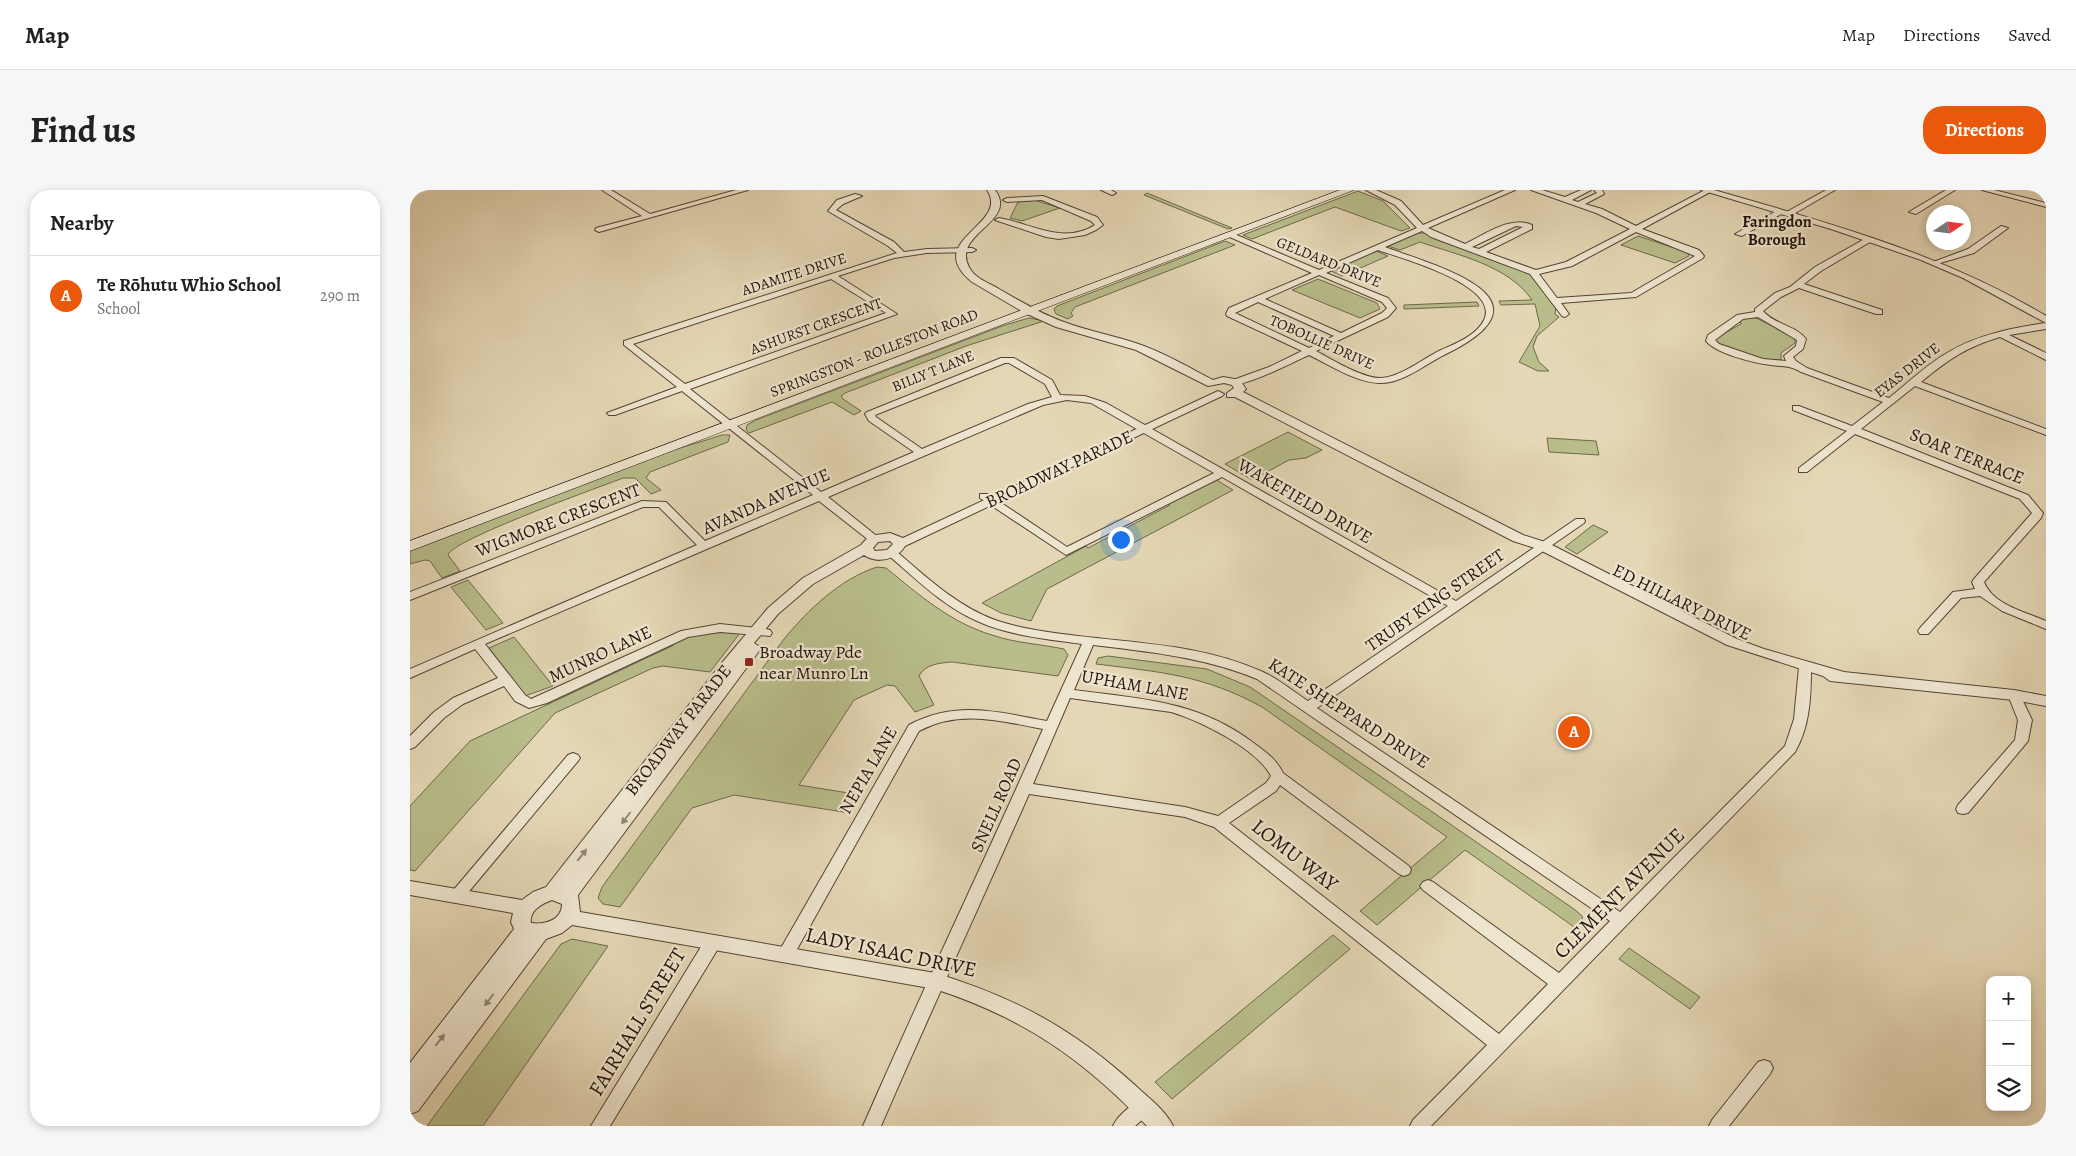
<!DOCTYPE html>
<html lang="en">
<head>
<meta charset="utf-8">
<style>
  body { margin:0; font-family:Alegreya,serif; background:#f6f6f6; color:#222 }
  .controls { position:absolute; right:15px; bottom:15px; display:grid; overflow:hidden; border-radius:10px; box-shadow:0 2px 8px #0003 }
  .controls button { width:45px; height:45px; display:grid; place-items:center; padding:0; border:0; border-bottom:1px solid #e0e0e0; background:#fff; color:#222; font:25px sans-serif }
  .compass { position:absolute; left:1516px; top:15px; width:45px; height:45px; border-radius:50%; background:#fff; box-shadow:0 2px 8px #0003; rotate:77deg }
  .you { position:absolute; left:710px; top:349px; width:18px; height:18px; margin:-12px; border:4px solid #fff; border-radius:50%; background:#1a73e8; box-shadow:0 0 0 8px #1a73e833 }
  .badge { display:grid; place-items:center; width:32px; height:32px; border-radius:50%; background:#ea580c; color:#fff; font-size:16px; font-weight:700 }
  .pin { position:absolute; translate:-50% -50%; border:2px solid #fff; box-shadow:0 1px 5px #0006 }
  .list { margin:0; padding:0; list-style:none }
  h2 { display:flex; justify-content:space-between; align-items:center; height:65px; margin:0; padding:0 20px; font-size:21px }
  h2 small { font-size:16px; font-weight:400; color:#767676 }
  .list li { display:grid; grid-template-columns:32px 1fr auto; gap:15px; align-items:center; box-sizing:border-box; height:80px; padding:0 20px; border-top:1px solid #e0e0e0 }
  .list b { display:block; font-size:19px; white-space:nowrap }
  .list p { margin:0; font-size:16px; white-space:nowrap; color:#767676 }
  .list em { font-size:16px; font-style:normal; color:#767676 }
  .icon { flex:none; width:28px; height:28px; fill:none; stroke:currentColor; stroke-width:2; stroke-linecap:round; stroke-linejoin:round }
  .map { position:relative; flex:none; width:1636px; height:936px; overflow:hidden; border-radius:20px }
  header { display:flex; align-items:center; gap:30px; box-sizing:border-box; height:70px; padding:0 25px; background:#fff; border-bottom:1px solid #e0e0e0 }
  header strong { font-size:24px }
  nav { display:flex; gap:28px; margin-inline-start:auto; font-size:18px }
  .intro { display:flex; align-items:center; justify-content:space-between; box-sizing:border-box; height:120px; padding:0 30px }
  h1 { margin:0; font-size:35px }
  .button { padding:12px 22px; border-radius:20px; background:#ea580c; color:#fff; font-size:18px; font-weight:700 }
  main { display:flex; gap:30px; padding:0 30px }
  aside { flex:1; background:#fff; border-radius:20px; box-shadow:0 2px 8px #0003 }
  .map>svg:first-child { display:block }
</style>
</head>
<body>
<header>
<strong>Map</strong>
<nav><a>Map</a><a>Directions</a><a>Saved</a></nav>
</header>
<div class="intro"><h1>Find us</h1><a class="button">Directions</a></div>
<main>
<aside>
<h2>Nearby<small></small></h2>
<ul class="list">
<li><span class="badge">A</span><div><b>Te Rōhutu Whio School</b><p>School</p></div><em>290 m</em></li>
</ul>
</aside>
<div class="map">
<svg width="1636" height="936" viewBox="0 0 1636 936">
  <rect width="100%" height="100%" fill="#e5d7b5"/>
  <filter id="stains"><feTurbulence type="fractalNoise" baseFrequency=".004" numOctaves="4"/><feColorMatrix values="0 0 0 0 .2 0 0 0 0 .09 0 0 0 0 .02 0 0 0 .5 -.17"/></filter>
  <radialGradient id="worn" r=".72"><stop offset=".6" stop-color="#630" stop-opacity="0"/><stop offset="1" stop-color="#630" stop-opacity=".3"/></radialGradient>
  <path fill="#b8bd8b" stroke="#6d684a" d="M948 1 973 11 1000 38 991 41 925 17 842 49 833 45Z
    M737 3 822 38 818 39 734 5Z
    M624 10 650 18 612 31 600 28 608 12Z
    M1006 43H1015L1120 83 1146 116 1145 124 1149 127 1127 146 1123 157 1129 172 1139 181H1128L1109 172 1130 136 1125 114 1091 115 1089 111 1122 110C1098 75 1047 65 1010 52L990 60 978 56Z
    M1228 46 1277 62 1279 66 1265 73 1211 55Z
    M815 51 825 55 665 117 661 123 663 126 658 129 646 124 644 119 647 116Z
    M966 61 978 66 932 86 921 81Z
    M908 89 967 113 970 119 950 128 882 100Z
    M1067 112 1069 116 994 119V115Z
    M1336 127 1346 128 1385 147V153L1371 163V170L1349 169 1305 152 1304 149 1331 134 1330 131Z
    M619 128 634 131 556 156 435 203 431 206 433 209 451 221 444 225 422 212 339 243 336 240 337 235 346 230 592 136Z
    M878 242 912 260 896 268 879 270 842 290 815 274Z
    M312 245H320L318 252 240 282 236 288 251 300 241 304 225 288H213C190 297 41 350 38 365L50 381 32 388 20 371 15 370 0 374V361L264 260Z
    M1137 248 1186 251 1189 265 1139 262Z
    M805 289 823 300 637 399 621 431 591 423 572 413 676 356 678 358 760 315 759 314Z
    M1183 335 1198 342 1167 364 1155 357Z
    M467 377 476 378C508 404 541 433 582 445 605 453 630 454 654 459L658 465 648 486 542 472C530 473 515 474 509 486L524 515 505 522 485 496 477 495 444 510 389 595 451 605 440 623 324 605 282 618 210 717 193 714 188 708 192 697 374 449C398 420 430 389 467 377Z
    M58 390 93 433 76 440 41 397Z
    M302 441 330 443 300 482 253 476 243 478 145 523 5 681 0 680V616L60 551 264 455 263 453 277 446Z
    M104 447 143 496 115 506 79 458Z
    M698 466 797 479 840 497 1164 719 1172 726 1173 733 1167 739 1055 660 967 735 950 721 1037 647 852 517C794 485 750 482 686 474L688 468Z
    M923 745 940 759 762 909 745 892Z
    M162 749 198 756 73 936H17L151 754Z
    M1219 758 1290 807 1280 819 1209 769Z"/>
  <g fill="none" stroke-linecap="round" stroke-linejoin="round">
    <g stroke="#534435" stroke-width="2">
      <path id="minor" d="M192 0H201L240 24 326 0H338L189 42 185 40 186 38 232 26Z
        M691 0H701L706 3 702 5Z
        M956 0H966L991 11 1013 35 1095 0H1105L1018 38 1055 54C1074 45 1101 25 1122 35V39L1076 62 1126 80 1156 72 1220 39 1186 23 1121 0H1132L1155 7 1171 0H1181L1162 10 1168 12 1187 3 1184 0H1192L1194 4 1175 14 1192 19 1226 36 1295 0 1302 1 1232 39 1289 60 1294 66 1293 68 1226 107 1151 113 1159 124 1155 127 1152 126 1120 84 1021 47 1012 41 975 57C1032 78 1150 109 1034 165 1014 175 992 194 969 193 945 192 920 175 899 165 883 172 838 196 823 194V190L859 177 892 161 817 126 816 124 819 118 902 83 815 45 822 43 909 80 1007 38 985 15ZM1106 36 1113 37 1069 59 1062 57ZM1226 42 1285 66 1221 103 1147 108 1129 84 1162 76ZM968 60C990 68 1091 95 1074 130 1067 145 1045 154 1031 160 1012 169 990 188 969 188 950 187 923 170 906 161L978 127 986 118 978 108 916 83ZM909 85 972 112 977 118 972 123 931 143 855 109ZM848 112 924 146 899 158 825 123Z
        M1416 0H1425L1380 26 1373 24Z
        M1536 0H1545L1506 24 1499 22Z
        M1572 0H1584L1636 13V17Z
        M445 4 452 6 433 14 426 20 484 52 494 62 517 59 562 58 566 60 562 62 517 63 484 68 428 86 487 124 280 199 411 302 504 262 459 231 455 224 457 222 591 168H604L642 190 650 205 675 206 696 213 1046 411 1166 329H1174L1175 331 1174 333 907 518 1210 722 1375 556 1384 529 1389 477 1395 473 1401 477C1401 507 1400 536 1385 562L1021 936H1000L1003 930 1077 855 804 637 775 627 619 604C570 715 519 825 471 936H453C511 803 574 672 633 539 590 531 550 519 509 541L381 770 375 772 369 770 367 765 499 535C546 510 588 522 637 531L672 454C637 449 600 446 567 431 533 416 506 389 478 365L476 363 478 361H486C516 387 547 416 585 430 617 441 653 444 686 448 743 454 801 458 853 482 869 489 884 502 898 511L1038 416 812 287 656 365 570 308V304H578L657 357 804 283 681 213 657 210 633 215 418 307 468 347 470 349 468 351H460L409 311 75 454 115 505 121 509 271 441 310 434 356 439 360 440 362 443 360 446 310 442 278 447 137 513 119 518 105 511 94 496 53 514 34 528 5 557 0 559V546L24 522 43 508 88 488 65 459 0 488V479L287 355 249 317H233L0 410V402L232 311 256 312 295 351 403 305 272 201 205 225H199L197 223 267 197 214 155V151L487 63 478 56 418 21 427 10ZM421 89 476 123 275 194 223 154ZM595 173H599L635 194 642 207 618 214 512 259 466 227 465 225ZM683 455C740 462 794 467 847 489L1200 731 1149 783 1023 692 1018 690 1013 692 1010 696 1013 700 1138 794 1089 844 819 633 866 601 870 595 989 684 994 686 999 684 1001 680 999 676 873 583C865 567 855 562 841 551 785 510 730 509 664 500ZM660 508 761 522C791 531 847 559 861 586L856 593 808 626 775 617 623 594Z
        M633 6 687 27 693 35 686 40 675 45 649 49 636 47 585 30 589 28C623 34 652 55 685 35L681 31 632 10 597 12 593 10 597 8Z
        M1368 20 1375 22 1332 46 1325 44Z
        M1591 36 1598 38 1564 63 1527 74 1523 72 1558 59Z
        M1458 47 1465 49 1411 81 1394 94 1472 120V124H1466L1389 98 1371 107 1353 121C1365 135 1385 135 1396 149L1393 159 1383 167 1386 171 1397 178 1479 208C1498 193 1516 175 1537 163 1566 145 1602 138 1636 133V139L1599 145 1636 163V170L1590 147C1556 157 1538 170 1511 192L1636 239V245L1505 196 1451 239 1618 305 1633 323 1631 328 1574 392C1583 415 1616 422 1636 431V439L1592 421 1570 406 1551 408 1518 444H1510L1508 441 1510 438 1543 402 1565 399 1562 392 1564 389 1622 323 1610 309 1445 244 1397 282H1389V278L1437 241 1383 220V216H1389L1442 236 1473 212 1391 182C1379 175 1374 177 1361 175 1344 173 1307 164 1296 151L1298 145 1327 125 1345 122V119L1365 103 1380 97 1405 77ZM1348 127 1387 150 1386 156 1374 166 1376 171 1353 169 1309 154 1305 150 1333 129Z
        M1604 501 1610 505 1622 530 1618 551 1558 623 1553 624 1548 623 1546 619 1548 615 1605 550 1608 530 1598 505Z
        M163 563 168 565 170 568 168 571 51 711 46 713 41 711 38 707 41 703 158 565Z
        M303 745 309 747 311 752 309 757 200 936H181L297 747Z
        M1354 870 1360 872 1363 878 1360 884 1319 936H1299L1302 930 1348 872Z
        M734 909 740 911 743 917 740 923 725 936H703C708 925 723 913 734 909Z"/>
    </g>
    <g stroke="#534435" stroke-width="2">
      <path id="tertiary" d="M577 0H585C609 32 541 43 559 77 564 88 579 93 589 99 610 111 631 124 654 132 680 142 708 146 734 156 758 165 780 178 803 190L813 187 830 190 836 199 833 202 1113 345 1138 353 1327 449 1354 459 1434 482 1604 500 1636 506V516L1604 510 1420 491 1413 486 1317 455 1128 359 1103 351 825 207H817V203L824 198 822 195 814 193 798 196 726 160 646 137 615 123 562 92C511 50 601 35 577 0Z
        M1291 0H1304C1419 33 1533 64 1636 126V133L1553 88 1511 70 1424 40Z
        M808 201 814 204 812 206 495 356C487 370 466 374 454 365L403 394 368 424 344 453 351 458 349 461 168 705 170 722 525 783C606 808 664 839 727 897 739 908 756 921 763 936H737C673 869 614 828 525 799L162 735 152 743 136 749 8 921 0 924V873L104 739 101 732 103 723 0 705V691L112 710 123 702 136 697 311 474 358 418 393 388 451 355 459 346 480 343 493 348ZM480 351 483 354 477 360 465 361 463 358 468 352ZM142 710 152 714C152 730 135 735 121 733 119 721 131 714 142 710Z"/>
    </g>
    <g stroke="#22130a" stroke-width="1">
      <path id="secondary" d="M930 0H944L0 361V351Z"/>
    </g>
    <use href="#minor" fill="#eee5cf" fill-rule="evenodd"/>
    <use href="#tertiary" fill="#eee5cf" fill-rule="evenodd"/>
    <use href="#secondary" fill="#eee5cf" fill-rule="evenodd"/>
  </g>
  <defs><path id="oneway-solid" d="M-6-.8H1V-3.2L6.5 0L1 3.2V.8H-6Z" transform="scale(1.25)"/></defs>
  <g fill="#928676">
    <use href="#oneway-solid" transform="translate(216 628) rotate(127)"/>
    <use href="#oneway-solid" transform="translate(172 665) rotate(-52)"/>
    <use href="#oneway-solid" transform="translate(79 810) rotate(127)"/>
    <use href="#oneway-solid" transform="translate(30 850) rotate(-52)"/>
  </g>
  <rect fill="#8f2418" stroke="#eee5cf" stroke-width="2" x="334" y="467" width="10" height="10" rx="2.5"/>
  <g text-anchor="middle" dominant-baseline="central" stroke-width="4.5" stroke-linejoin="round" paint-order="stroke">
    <g font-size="15" fill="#22130a" stroke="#eee5cf">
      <text transform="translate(919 72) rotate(22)">GELDARD DRIVE</text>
      <text transform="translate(384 84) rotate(-18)">ADAMITE DRIVE</text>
      <text transform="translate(406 136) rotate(-20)">ASHURST CRESCENT</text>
      <text transform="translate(912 152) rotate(24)">TOBOLLIE DRIVE</text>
      <text transform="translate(464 163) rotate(-21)">SPRINGSTON - ROLLESTON ROAD</text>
      <text transform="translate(1497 180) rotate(-38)">EYAS DRIVE</text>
      <text transform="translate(523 181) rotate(-22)">BILLY T LANE</text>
    </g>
    <g font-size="16" font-weight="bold" fill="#22130a" stroke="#eee5cf">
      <text x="1367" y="32">Faringdon<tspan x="1367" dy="18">Borough</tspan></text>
    </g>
    <g font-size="18" fill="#22130a" stroke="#eee5cf">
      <text transform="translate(1557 266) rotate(22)">SOAR TERRACE</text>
      <text transform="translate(649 279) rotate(-25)">BROADWAY PARADE</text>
      <text transform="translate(356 311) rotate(-24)">AVANDA AVENUE</text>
      <text transform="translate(895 311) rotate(30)">WAKEFIELD DRIVE</text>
      <text transform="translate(148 330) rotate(-21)">WIGMORE CRESCENT</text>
      <text transform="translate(1025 410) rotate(-35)">TRUBY KING STREET</text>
      <text transform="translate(1272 412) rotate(26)">ED HILLARY DRIVE</text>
      <text transform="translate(190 464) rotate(-25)">MUNRO LANE</text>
      <text transform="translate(725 495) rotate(10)">UPHAM LANE</text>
      <text transform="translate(939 523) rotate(33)">KATE SHEPPARD DRIVE</text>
      <text transform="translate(268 540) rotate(-52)">BROADWAY PARADE</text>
      <text transform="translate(458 580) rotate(-60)">NEPIA LANE</text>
      <text transform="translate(586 615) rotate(-66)">SNELL ROAD</text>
    </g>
    <g font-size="18" fill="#22130a" stroke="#eee5cf" text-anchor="start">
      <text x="349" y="462">Broadway Pde<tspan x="349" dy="21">near Munro Ln</tspan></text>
    </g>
    <g font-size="21" fill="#22130a" stroke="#eee5cf">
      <text transform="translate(885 665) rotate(38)">LOMU WAY</text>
      <text transform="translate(1209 703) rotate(-45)">CLEMENT AVENUE</text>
      <text transform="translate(481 762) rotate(12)">LADY ISAAC DRIVE</text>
      <text transform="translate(227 832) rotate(-59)">FAIRHALL STREET</text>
    </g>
  </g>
  <rect width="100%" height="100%" filter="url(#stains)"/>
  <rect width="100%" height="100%" fill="url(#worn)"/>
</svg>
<div class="controls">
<button>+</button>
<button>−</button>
<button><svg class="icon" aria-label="layers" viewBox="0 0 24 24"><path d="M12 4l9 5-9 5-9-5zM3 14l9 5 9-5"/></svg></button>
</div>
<svg class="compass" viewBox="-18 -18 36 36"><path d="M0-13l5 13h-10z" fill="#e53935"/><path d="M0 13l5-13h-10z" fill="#767676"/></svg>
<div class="you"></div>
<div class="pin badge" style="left:1164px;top:542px">A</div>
</div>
</main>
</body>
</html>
